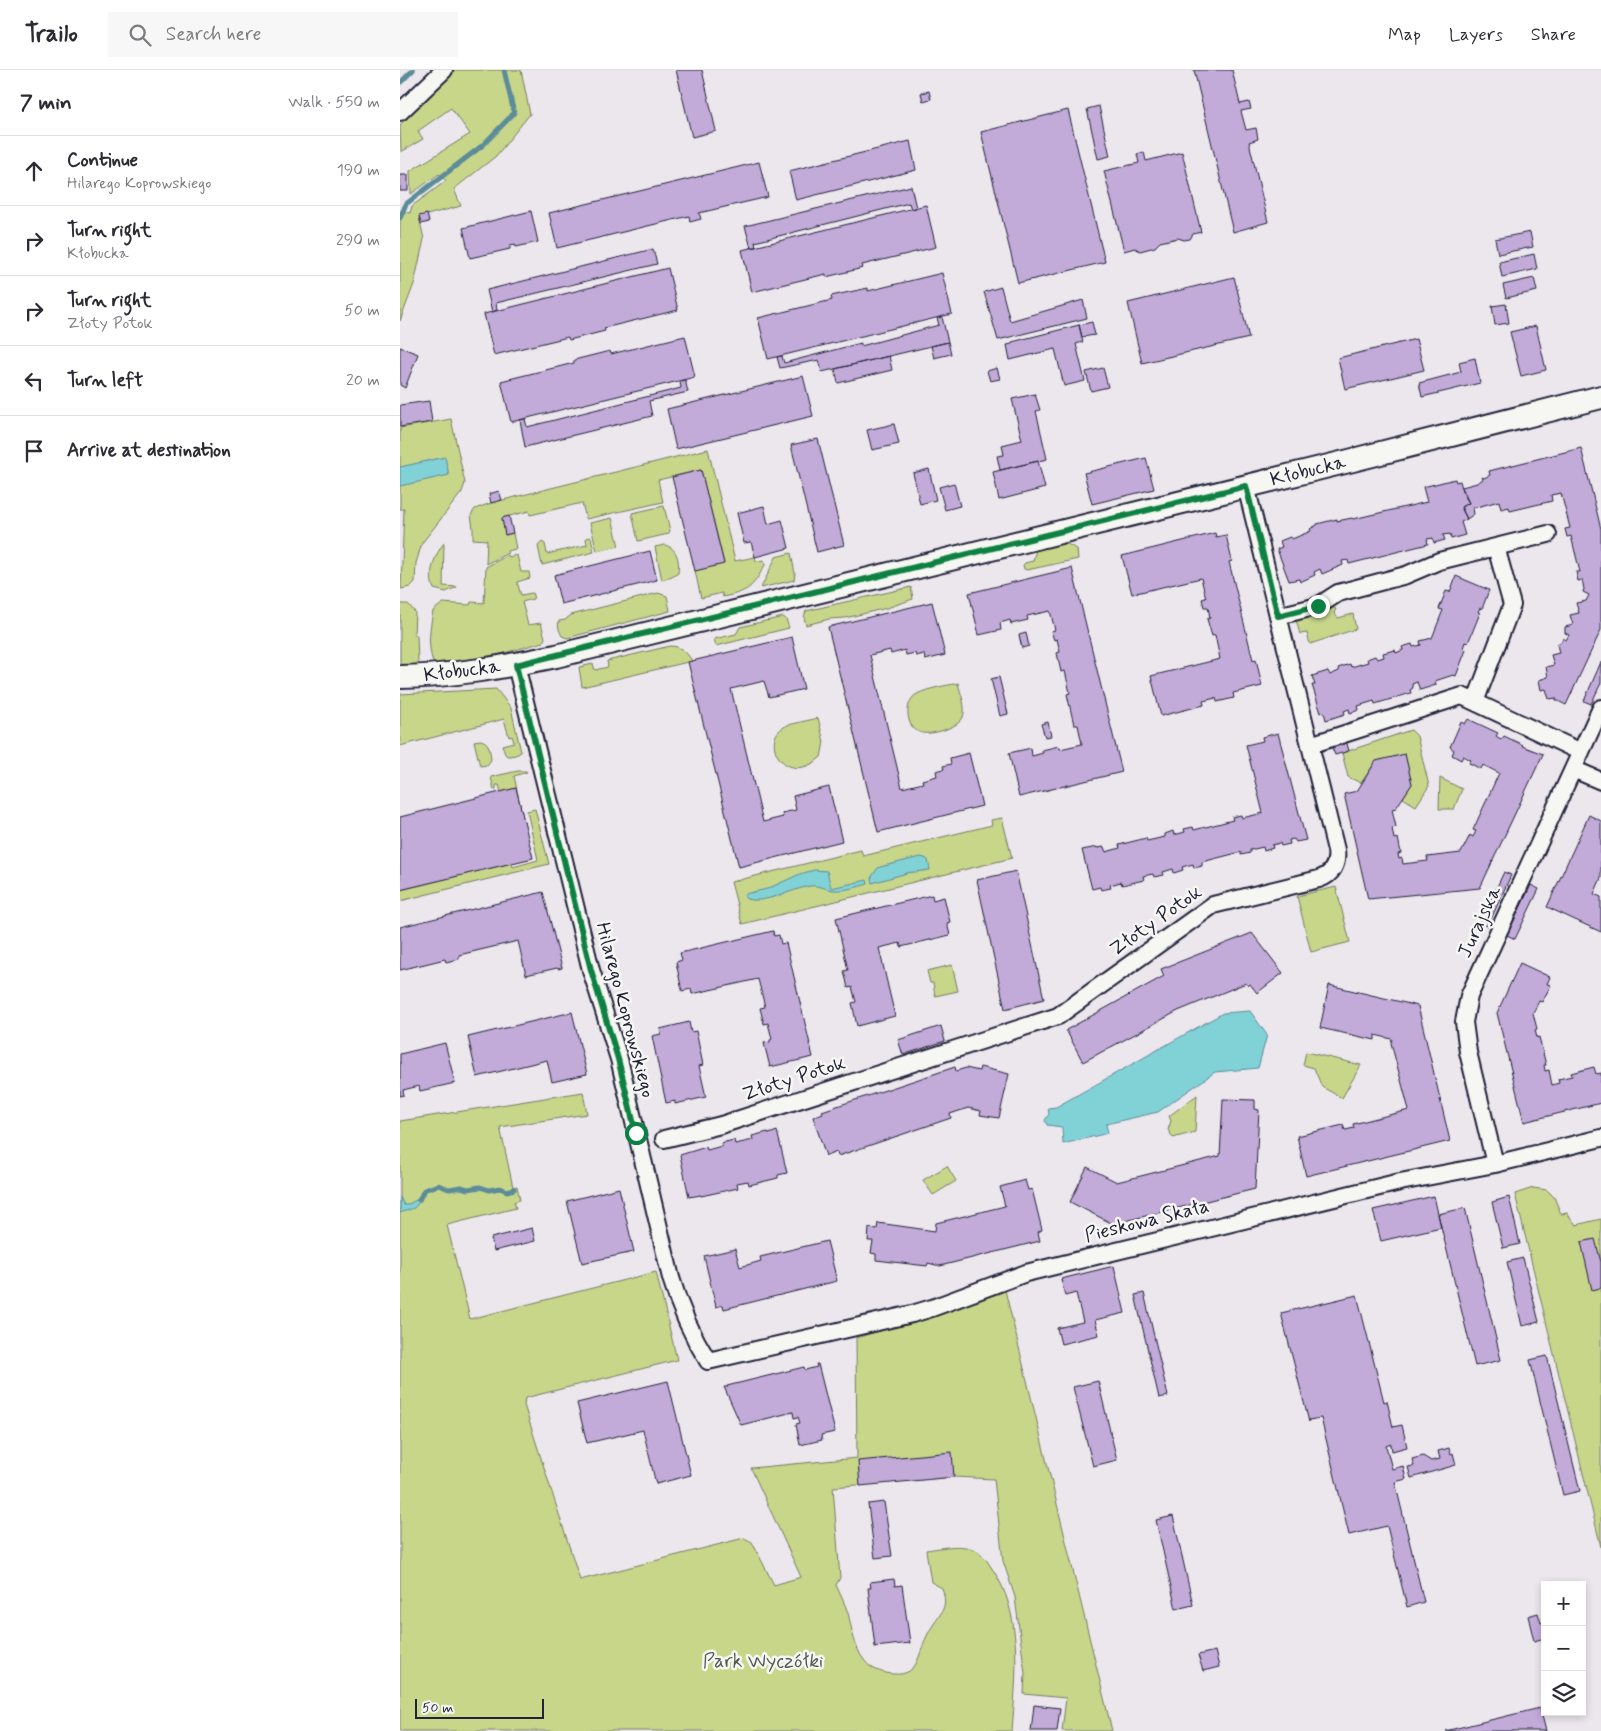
<!DOCTYPE html>
<html lang="en">
<head>
<meta charset="utf-8">
<style>
  body { margin:0; font-family:Mynerve,sans-serif; background:#f7f7f7; color:#2b2b33 }
  .controls { position:absolute; right:15px; bottom:15px; display:grid; overflow:hidden; border-radius:0px; box-shadow:0 2px 8px #0003 }
  .controls button { width:45px; height:45px; display:grid; place-items:center; padding:0; border:0; border-bottom:1px solid #e1e1e2; background:#fff; color:#2b2b33; font:25px sans-serif }
  .scale { position:absolute; left:15px; bottom:12px; width:129px; box-sizing:border-box; padding-left:5px; border:2px solid #22223b; border-top:0; font-size:14px; line-height:18px; white-space:nowrap; color:#22223b; -webkit-text-stroke:4px #f6f6f2; paint-order:stroke }
  .stop { position:absolute; width:15px; height:15px; margin:-11px; border:4px solid #0b8043; border-radius:50%; background:#fff }
  .stop.end { background:#0b8043; border-color:#fff; box-shadow:0 1px 5px #0008 }
  .list { margin:0; padding:0; list-style:none }
  h2 { display:flex; justify-content:space-between; align-items:center; height:65px; margin:0; padding:0 20px; font-size:21px }
  h2 small { font-size:16px; font-weight:400; color:#7c7c81 }
  .list li { display:grid; grid-template-columns:32px 1fr auto; gap:15px; align-items:center; box-sizing:border-box; height:70px; padding:0 20px; border-top:1px solid #e1e1e2 }
  .list b { display:block; font-size:19px; white-space:nowrap }
  .list p { margin:0; font-size:16px; white-space:nowrap; color:#7c7c81 }
  .list em { font-size:16px; font-style:normal; color:#7c7c81 }
  .icon { flex:none; width:28px; height:28px; fill:none; stroke:currentColor; stroke-width:2; stroke-linecap:round; stroke-linejoin:round }
  .map { position:relative; flex:none; width:1201px; height:1661px; overflow:hidden }
  header { display:flex; align-items:center; gap:30px; box-sizing:border-box; height:70px; padding:0 25px; background:#fff; border-bottom:1px solid #e1e1e2 }
  header strong { font-size:24px }
  nav { display:flex; gap:28px; margin-inline-start:auto; font-size:18px }
  .search { width:350px; height:45px; background:#f7f7f7; display:flex; align-items:center; gap:12px; box-sizing:border-box; padding:0 18px; border-radius:0px; color:#7c7c81; font-size:19px }
  main { display:flex }
  aside { flex:1; background:#fff }
  .map>svg:first-child { display:block }
</style>
</head>
<body>
<header>
<strong>Trailo</strong>
<div class="search"><svg class="icon" aria-label="search" viewBox="0 0 24 24"><circle cx="10" cy="10" r="6"/><path d="M15 15l6 6"/></svg>Search here</div>
<nav><a>Map</a><a>Layers</a><a>Share</a></nav>
</header>
<main>
<aside>
<h2>7 min<small>Walk · 550 m</small></h2>
<ul class="list">
<li><svg class="icon" aria-label="ahead" viewBox="0 0 24 24"><path d="M12 20V5M6 11l6-6 6 6"/></svg><div><b>Continue</b><p>Hilarego Koprowskiego</p></div><em>190 m</em></li>
<li><svg class="icon" aria-label="right" viewBox="0 0 24 24"><path d="M7 20v-9h11M14 6l5 5-5 5"/></svg><div><b>Turn right</b><p>Kłobucka</p></div><em>290 m</em></li>
<li><svg class="icon" aria-label="right" viewBox="0 0 24 24"><path d="M7 20v-9h11M14 6l5 5-5 5"/></svg><div><b>Turn right</b><p>Złoty Potok</p></div><em>50 m</em></li>
<li><svg class="icon" aria-label="left" viewBox="0 0 24 24"><path d="M17 20v-9H6M10 6l-5 5 5 5"/></svg><div><b>Turn left</b></div><em>20 m</em></li>
<li><svg class="icon" aria-label="arrive" viewBox="0 0 24 24"><path d="M6 21V4h12l-3 4 3 4H6"/></svg><div><b>Arrive at destination</b></div></li>
</ul>
</aside>
<div class="map">
<svg width="1201" height="1661" viewBox="0 0 1201 1661">
  <rect width="100%" height="100%" fill="#ece7ed"/>
  <filter id="ink" filterUnits="userSpaceOnUse"><feTurbulence type="fractalNoise" baseFrequency=".02" numOctaves="2"/><feDisplacementMap in="SourceGraphic" scale="10" xChannelSelector="R" yChannelSelector="G"/><feConvolveMatrix kernelMatrix="1 2 1 2 8 2 1 2 1" color-interpolation-filters="sRGB"/></filter>
  <g filter="url(#ink)">
    <path fill="#c8d68a" stroke="#757c62" d="M55 0H121L130 44 96 86 54 119 61 136 19 147 24 169 14 214 0 251V141L10 143 12 136 46 111 39 104 11 124 10 101 70 64 51 38 18 61 23 69 1 82 0 55 26 26Z
      M51 349 65 413 62 422 22 473 16 493 15 512 10 517 1 519 4 439H0V358Z
      M308 379 335 491 355 487 356 491 364 490 365 495C352 518 350 521 323 527L322 523 301 528 295 501 324 493 301 400 258 410 263 432 186 449 182 433 130 445 129 441 102 448 105 465 113 463 116 479 107 481 108 483 86 494 87 470 73 469V458L71 445 75 439 91 433Z
      M264 436 270 461 268 464 238 471 232 443Z
      M212 448 219 476 197 481 190 453Z
      M191 467 194 482 142 495 138 476 142 472 145 474 147 484 187 475 186 468Z
      M44 473 43 516 57 517 46 522 34 519C27 505 35 484 44 473Z
      M661 473 667 474 677 479 678 489 627 500 624 499 623 495 625 493 633 491 636 480Z
      M264 475C277 477 280 491 278 503L272 507 262 510 255 477Z
      M391 483 395 504 394 510 361 518 376 487Z
      M108 485 109 487 117 485 121 502H129L130 508 117 512 121 525 132 523 134 524 133 529 122 532 128 555 141 553 145 568 143 572 90 587 39 595 33 592C27 575 30 558 33 541L43 533 70 535 71 532 84 533 86 497Z
      M511 517 513 529 487 538 445 548 429 549 406 555 404 547 406 541Z
      M258 523 267 526 270 541 167 568 162 566C160 562 157 556 159 551L165 550 171 545Z
      M0 534H8L15 542 14 565H17L18 592 13 597H0Z
      M930 536 936 539 934 543 938 548 953 544 956 559 910 574 907 563 900 564 896 550 921 544Z
      M383 547 386 549 389 558 316 576 314 569 336 564 340 557Z
      M270 576C280 576 287 582 292 591L182 617 179 597 193 594 195 600 208 597 207 591Z
      M558 613C560 623 567 637 563 647 560 657 529 667 519 662 505 656 504 631 517 624 529 618 545 616 558 613Z
      M96 619 111 638 121 682C117 685 113 686 107 686L105 684 102 675 114 672 112 666 109 667 104 649 0 676V624Z
      M418 648 424 672 421 687C385 720 356 667 388 655Z
      M1011 660 1017 666 1029 716 1016 736 1003 728 1012 714 1005 685 976 691 961 713 948 707 942 683Z
      M80 670C90 671 90 682 91 690L87 695 80 696 74 671Z
      M118 701H126L127 702 114 706 124 753 116 718 101 722 99 715H96V719L94 720 91 707Z
      M1040 708 1062 719 1054 739H1039Z
      M135 739 149 794 0 831V820L112 793 113 797 138 790 127 741Z
      M602 748 612 788 342 854 331 812 461 780 463 786 592 755 591 750Z
      M936 817 950 872 911 882 897 826Z
      M552 895 558 921 535 926 533 913H530L527 901Z
      M906 982 961 995 942 1028 922 1017 914 998 903 995Z
      M183 1022 187 1044 100 1057 113 1117 117 1116 120 1130 114 1132 116 1138 47 1155 70 1249 256 1202 277 1290 125 1328 124 1335 180 1510 344 1468 352 1472 374 1515 401 1507 351 1398 457 1388 456 1268 552 1239 600 1220H605L712 1661H662L666 1628 624 1624 625 1603 620 1566 615 1527 603 1491 594 1409 554 1407 433 1417 440 1508 436 1515C440 1524 445 1534 448 1543 452 1559 454 1577 464 1590 470 1598 477 1601 486 1603 522 1610 516 1584 529 1562 538 1545 550 1539 542 1518L531 1512 526 1480C543 1478 563 1472 579 1482 584 1486 588 1492 591 1497 624 1543 616 1607 612 1661H0V1051Z
      M797 1025 795 1062 773 1068 768 1060 771 1051 769 1046Z
      M547 1096 556 1111 533 1125 523 1110Z
      M1133 1118 1147 1120 1154 1127 1161 1144 1167 1143 1176 1155 1201 1149V1477L1115 1124Z"/>
    <path fill="#81d2d7" stroke="#5b8c99" d="M45 387 49 405 0 416V397Z
      M520 787 525 788 528 790 530 800 507 803 472 813 471 808 477 799 480 797Z
      M414 800 427 801 431 818 467 810 468 814C457 817 445 821 433 820 425 819 419 815 410 816 392 819 361 836 345 828V824L367 819 400 804Z
      M850 941 867 965 858 998 815 1002 758 1042 706 1054 708 1063 663 1074 662 1057 647 1055 645 1050 649 1044 648 1038 656 1037 823 943Z
      M0 1127 4 1135H7L18 1129 20 1131 14 1138 0 1143Z"/>
    <g fill="none" stroke-linecap="round" stroke-linejoin="round">
      <path stroke="#5b8c99" stroke-width="5" d="M0 13 13 0
        M0 148 6 134 83 75 114 43 104 0
        M19 1130 24 1120 38 1115 49 1119 61 1117 68 1119 80 1117 89 1120 100 1118 107 1121 114 1119"/>
    </g>
    <path fill="#c2aad9" stroke="#22223b" d="M276 0H302L316 61 292 67Z
      M794 0H832L840 34 849 32 851 39 841 41 846 60 856 58 858 69 849 72 868 152 833 162Z
      M529 21 531 29 523 31 521 23Z
      M699 36 710 86 698 89 687 39Z
      M668 40 705 192 618 213 581 62Z
      M510 71 516 100 396 130 389 101Z
      M744 82 746 91 782 82 801 162 793 164 790 169 784 170 778 168 760 172 755 177 740 181 735 178 724 181 704 101 739 93 737 84Z
      M359 92 368 127 299 143 301 149 290 152 289 146 157 178 149 143Z
      M0 105H8V121H0Z
      M511 116 516 138 511 139 509 133 355 172 356 177 351 178 345 156Z
      M526 135 536 177 462 195 463 198 426 207V204L352 222 342 180Z
      M131 141 138 172 116 177 115 174 110 175V179L70 188 63 158Z
      M27 144 29 152 21 154 19 146Z
      M1130 162 1133 177 1098 184 1095 169Z
      M253 179 257 194 96 233 97 240 92 242 87 220Z
      M1134 184 1137 199 1102 207 1099 192Z
      M268 198 278 240 204 258 205 261 169 270 168 267 94 285 84 244Z
      M542 203 552 244 368 289 358 248 432 230 431 226 468 218V221Z
      M834 207 849 268 742 293 728 233Z
      M1134 208 1137 221 1106 228 1103 215Z
      M601 217 610 251 683 230 687 248 598 270 584 222Z
      M1106 234 1109 253 1095 255 1092 236Z
      M542 247 548 272 422 302 419 290 380 298 377 287 382 286 384 293 461 273V276L539 255 537 248Z
      M692 252 695 265 682 267 679 255Z
      M679 255 683 272 676 274 685 311 664 316 655 279 610 290 607 275 612 274V272Z
      M1136 256 1146 300 1121 306 1110 262Z
      M285 266 295 307 111 352 101 311 174 293V290L210 281 211 284Z
      M1016 269 1024 300 945 319 938 288Z
      M548 272 551 284 534 288 531 276Z
      M0 277 18 284 5 318 0 315Z
      M489 286 492 300 438 313 435 299Z
      M1075 288 1080 313 1022 327 1019 313 1061 302 1059 292Z
      M597 298 600 309 590 311 587 301Z
      M703 298 708 317 691 321 686 302Z
      M403 306 413 346 276 379 267 339Z
      M285 310 288 322 249 331 252 346 125 377 120 350 125 349 127 357 281 318 280 311Z
      M635 324 640 340 636 341 647 389 600 400 597 386 604 385 602 375 622 370 612 329Z
      M29 331 32 352 0 357V335Z
      M494 354 499 374 472 380 467 360Z
      M418 369 444 475 417 482 391 375Z
      M1181 378 1201 459V560L1166 635 1156 630V628L1149 629 1146 619 1141 620 1139 610 1148 607 1146 597 1154 595 1151 585 1159 583 1157 574 1161 572 1163 568 1166 570 1169 565 1165 563V557L1173 555 1170 545 1179 543 1176 533 1186 531 1189 525 1183 522 1184 519 1182 510 1178 511 1176 502H1180L1171 466 1167 467 1165 459 1170 458 1161 423 1151 425 1152 431 1110 441 1109 437 1101 439 1099 431 1073 438 1074 444 1067 449 1061 437 1069 433 1062 417 1077 413 1083 409 1082 407 1084 408 1090 405 1089 401Z
      M746 388 754 419 692 434 684 403Z
      M638 391 645 418 599 430 593 402Z
      M529 399 536 430 520 434 513 403Z
      M301 400 324 494 295 501 272 407Z
      M1055 409 1056 412 1060 411 1064 425 1069 433 1061 437 1067 449 1061 452 1065 465 1051 469 1050 464 1043 465 1045 470 1034 473 1033 468 1027 469 1028 474 949 494 948 490 942 491 943 495 922 504 920 499 914 502 915 505 900 512 899 509 889 511 877 479 882 477 880 471 890 467 892 469 911 461 910 459 917 455V454L937 449V451L952 448 953 449 1027 432 1023 417Z
      M554 413 560 436 545 440 539 417Z
      M99 421 102 430 91 433 89 424Z
      M364 436 368 454 382 450 389 478 355 487 351 472 344 473 337 443Z
      M109 446 113 463 105 465 102 448Z
      M815 463 816 467 826 465 832 491 829 492 853 590 856 589 862 616 833 623 834 628 817 632 816 628 803 631 804 635 761 646 751 606 820 589 815 565 812 566 807 549 810 548 808 537H804L802 529 806 528 801 508 732 524 722 486Z
      M250 481 257 510 161 534 154 505Z
      M672 498 722 702 619 727 609 683 631 678 632 686 643 683 642 680 659 676 660 679 682 674 678 655H674L667 624 670 623 665 601 661 602 657 583 660 582 657 569 654 570 651 561 655 560 650 541 627 546 628 550 611 554 610 550 600 553 601 560 579 565 569 523Z
      M1056 506 1089 520 1082 539 1080 538 1078 542 1080 543 1068 573 1065 572 1063 578 1066 580 1056 606 1053 605 1035 611 1036 615 1020 620 1017 612 1012 614 1013 618 1010 620 1011 623 975 634 974 631 958 636 959 640 950 643 949 639 944 641 945 644 926 650 924 642 921 643 912 615H915L912 606 928 601 930 605 939 601 938 598 950 594 951 597 968 592 967 589 975 586 977 589 984 587 983 583 995 580 996 583 1003 580 1002 577 1012 574 1013 577 1021 575 1020 571 1032 568 1043 540 1039 539 1046 521 1050 522Z
      M532 532 545 585 525 590 524 584 516 586 515 583 506 585 505 580 491 584 490 580 470 585 502 718 523 713 522 710 537 706 536 701 544 699 543 696 551 694 550 688 569 683 582 736 478 762 428 557Z
      M626 563 629 576 622 578 619 565Z
      M392 567 404 619 369 627 364 611 331 619 363 752 383 747 382 743 396 740 393 726 429 717 442 771 339 797 288 592Z
      M1201 592V613L1191 634 1184 631Z
      M599 607 608 644 600 646 591 609Z
      M1068 649 1098 663 1096 666 1099 668 1102 669 1104 666 1123 675 1122 676 1143 684 1080 818 968 829 944 724 957 721 976 691 1005 684 1012 714 996 738 992 739 996 757 992 758 994 769 998 768 1001 783 998 784 999 789 1002 788 1003 794 1028 791 1027 787 1061 783 1070 765 1073 767 1076 761 1073 760 1099 703 1083 695 1081 699 1069 693 1071 690 1063 686 1061 690 1052 685 1054 680 1050 677 1061 652 1065 654Z
      M648 652 651 666 645 667 641 654Z
      M878 663 906 770 896 772 894 769 889 770 890 774 881 776 880 773 872 775 873 778 864 781 863 777 850 780V783L841 785V782L802 792V796L794 798 793 794 782 797 783 800 774 803 773 799 763 802 764 805 754 807 753 804 743 806 744 810 722 815 721 812 710 815 711 818 701 820 700 817 692 819 682 780 697 777V778L704 777 706 782 720 778 719 775 746 768 747 771 765 767V764L773 761 774 765 785 762 784 759 793 757 794 760 833 750 832 747 841 745 842 748 863 743 846 675 863 671 862 667Z
      M946 670 949 681 935 685 931 675Z
      M116 718 133 788 0 820V747Z
      M1189 745 1201 751V808L1194 824 1201 827V862L1147 837Z
      M616 801 644 929 605 939 577 810Z
      M1104 802 1111 805 1088 856 1080 853Z
      M1131 815 1139 819 1115 869 1107 865Z
      M143 822 162 898 158 899 157 898 126 905 118 871 59 885V889L46 892 45 889 0 900V857Z
      M532 825 533 830 544 827 550 852 547 853 550 865 501 877 500 873 479 878 495 946 457 956 452 933 456 932 452 917 448 918 444 901 448 900 436 848Z
      M373 861 374 866 379 865 381 874 386 873 413 987 370 997 364 973 370 972V970L372 969 368 953 364 954 360 938 365 937 358 909 292 924 291 919 282 921 276 892 282 890 280 883Z
      M852 863 883 903 857 923 850 914 848 916 846 913 778 941 683 992 666 960 764 906 761 899Z
      M1120 893 1150 907 1147 914 1151 915 1142 932 1139 931 1133 943 1137 959 1135 960 1137 968 1139 967 1146 995H1144L1145 1001 1149 1000 1152 1015 1159 1013 1158 1009 1172 1006 1171 1003 1194 997 1196 1004 1201 1003V1033L1124 1052 1097 943Z
      M929 915 1018 936 1050 1071 906 1106 897 1066 943 1055 945 1060 950 1059 954 1058 953 1054 1009 1040 991 973 992 969 975 965V970L920 958Z
      M172 942 187 1004 152 1012 147 990 77 1007 68 967Z
      M289 952 291 962 296 961 303 995 299 996 306 1027 275 1034V1031L266 1033 252 966 261 964 260 959Z
      M541 956 545 971 503 985 498 970Z
      M45 973 55 1013 20 1021 19 1016 3 1020 4 1025 0 1026V984Z
      M555 997 556 1001 566 998 579 1001 580 997 609 1004 599 1048 580 1045 581 1041 568 1038 550 1044 551 1048 438 1086 437 1082 426 1086 413 1047 423 1043 422 1041Z
      M823 1029 855 1030V1039L859 1040 855 1119 713 1154 670 1132 687 1097 717 1112 820 1086Z
      M377 1061 387 1103 378 1105V1108L349 1115 348 1111 337 1113 338 1118 301 1126V1125L289 1127 280 1085 306 1077 307 1080 322 1076 321 1073 334 1070 335 1074 353 1070 352 1066 368 1062 369 1064Z
      M625 1110 628 1120 632 1119 642 1160 638 1162 640 1171 540 1196 528 1193 527 1196 476 1190V1184L471 1183 473 1171H468L469 1158 477 1159 478 1153 535 1161 536 1153 605 1136 600 1117Z
      M219 1118 234 1182 182 1193 167 1131Z
      M1034 1126 1041 1157 981 1171 973 1140Z
      M1109 1127 1120 1174 1103 1178 1092 1132Z
      M1065 1138 1101 1290 1075 1296 1038 1144Z
      M132 1158 135 1171 94 1181 91 1168Z
      M1195 1169 1201 1192V1218L1192 1220 1181 1172Z
      M427 1171 437 1211 324 1239 323 1235 316 1237 304 1186 335 1179 340 1197 361 1191 360 1187Z
      M1123 1188 1139 1252 1122 1256 1107 1192Z
      M714 1196 725 1243 695 1250 699 1265 661 1274 657 1258 683 1252 676 1223 665 1226 661 1209Z
      M744 1223 768 1326 759 1328 735 1225Z
      M957 1225 984 1332 987 1331 993 1357 1002 1355 1007 1377 992 1381 991 1374 986 1376 992 1399 1003 1396 1006 1409 995 1412 1024 1532 1007 1537 987 1456 949 1465 921 1348 909 1350V1352L881 1243Z
      M1147 1286 1180 1421 1163 1425 1130 1290Z
      M416 1294H418L435 1362 421 1365 422 1370 400 1375 396 1354 400 1353 398 1347 394 1348 393 1342 341 1355 324 1317H328L327 1316 404 1297 405 1300 417 1297Z
      M268 1311 291 1405 256 1414 243 1360 187 1373 177 1333Z
      M698 1311 717 1390 693 1396 673 1317Z
      M1049 1378 1051 1384 1053 1383 1056 1395 1011 1408 1008 1397 1014 1396 1012 1389 1023 1386 1031 1391 1040 1389 1038 1381Z
      M552 1382 554 1407 460 1416 458 1391Z
      M484 1432 492 1486 475 1488 468 1434Z
      M773 1446 793 1535 776 1539 756 1450Z
      M494 1509 495 1516 502 1515 510 1573 475 1577 468 1518H471L470 1512Z
      M1138 1543 1141 1553 1145 1552V1568L1134 1571 1128 1546Z
      M815 1581 819 1597 803 1601 798 1585Z
      M634 1635 660 1638 657 1661H631Z
      M1140 1638 1146 1661H1045Z"/>
    <g fill="none" stroke-linecap="round" stroke-linejoin="round">
      <g stroke="#22223b" stroke-width="20">
        <path id="street" d="M0 42 44 0
          M878 546 918 536 938 523 1006 505 1039 491 1148 464
          M116 595 191 900 219 989 271 1208C280 1239 291 1264 308 1291L512 1244 532 1238 626 1203 1000 1112 1095 1094 1201 1068
          M1075 632 1112 535 1096 477
          M910 675 1062 626 1181 682
          M1173 699 1201 711
          M264 1069 321 1055 658 946 813 835 919 809C932 805 938 794 936 780L846 416
          M1095 1094 1068 982 1064 952 1069 926 1201 638"/>
      </g>
      <g stroke="#22223b" stroke-width="26">
        <path id="secondary" d="M0 607C53 606 104 597 156 586L949 391 1201 327"/>
      </g>
      <use href="#street" stroke="#f6f6f2" stroke-width="16"/>
      <use href="#secondary" stroke="#f6f6f2" stroke-width="22"/>
    </g>
  </g>
  <g fill="none" stroke-linecap="round" stroke-linejoin="round" filter="url(#ink)">
    <path stroke="#0b8043" stroke-width="6" d="M236 1063 218 989 191 900 116 595 846 416 878 546 918 536"/>
  </g>
  <g text-anchor="middle" dominant-baseline="central" stroke-width="5" stroke-linejoin="round" paint-order="stroke">
    <g font-size="20" fill="#22223b" stroke="#f6f6f2">
      <text transform="translate(908 401) rotate(-14)">Kłobucka</text>
      <text transform="translate(62 601) rotate(-7)">Kłobucka</text>
      <text transform="translate(756 851) rotate(-35)">Złoty Potok</text>
      <text transform="translate(1080 852) rotate(-65)">Jurajska</text>
      <text transform="translate(225 940) rotate(75)">Hilarego Koprowskiego</text>
      <text transform="translate(394 1009) rotate(-18)">Złoty Potok</text>
      <text transform="translate(747 1151) rotate(-14)">Pieskowa Skała</text>
    </g>
    <g font-size="20" fill="#545853" stroke="#f6f6f2">
      <text x="363" y="1591">Park Wyczółki</text>
    </g>
  </g>
</svg>
<div class="controls">
<button>+</button>
<button>−</button>
<button><svg class="icon" aria-label="layers" viewBox="0 0 24 24"><path d="M12 4l9 5-9 5-9-5zM3 14l9 5 9-5"/></svg></button>
</div>
<div class="scale">50 m</div>
<div class="stop" style="left:236px;top:1063px"></div>
<div class="stop end" style="left:918px;top:536px"></div>
</div>
</main>
</body>
</html>
